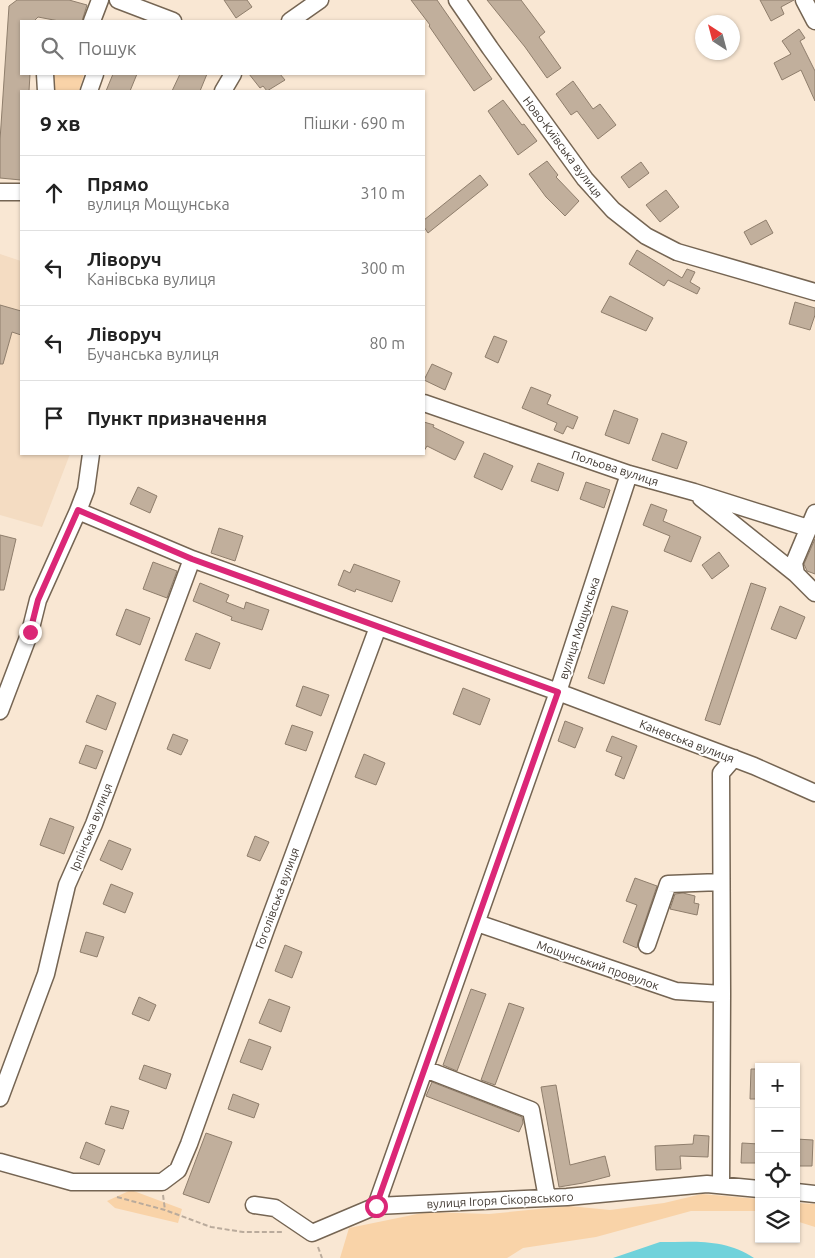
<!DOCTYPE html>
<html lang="uk">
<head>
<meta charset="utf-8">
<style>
  body { margin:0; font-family:Ubuntu,sans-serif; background:#f2f2f2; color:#222 }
  .controls { position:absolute; right:15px; bottom:15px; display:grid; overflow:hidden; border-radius:0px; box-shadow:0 1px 4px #0004 }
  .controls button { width:45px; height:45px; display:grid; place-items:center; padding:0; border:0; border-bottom:1px solid #e0e0e0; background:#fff; color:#222; font:25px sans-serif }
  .compass { position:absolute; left:695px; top:15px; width:45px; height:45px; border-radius:50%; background:#fff; box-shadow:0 1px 4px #0004; rotate:324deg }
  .stop { position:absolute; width:15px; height:15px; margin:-11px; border:4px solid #db2777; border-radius:50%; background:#fff }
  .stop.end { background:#db2777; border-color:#fff; box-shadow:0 1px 5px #0008 }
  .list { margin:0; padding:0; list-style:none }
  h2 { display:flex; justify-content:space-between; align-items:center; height:65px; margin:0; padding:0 20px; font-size:21px }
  h2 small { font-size:16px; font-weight:400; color:#767676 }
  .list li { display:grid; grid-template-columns:32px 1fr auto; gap:15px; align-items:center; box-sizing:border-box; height:75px; padding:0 20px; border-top:1px solid #e0e0e0 }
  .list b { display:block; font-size:19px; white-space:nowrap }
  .list p { margin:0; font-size:16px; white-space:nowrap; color:#767676 }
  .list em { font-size:16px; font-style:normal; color:#767676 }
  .icon { flex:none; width:28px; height:28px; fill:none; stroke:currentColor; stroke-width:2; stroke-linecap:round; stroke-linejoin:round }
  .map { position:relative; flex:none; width:815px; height:1258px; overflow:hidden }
  .search { position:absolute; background:#fff; box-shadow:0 1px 4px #0004; left:20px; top:20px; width:405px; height:55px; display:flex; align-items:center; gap:12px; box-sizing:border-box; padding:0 18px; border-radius:0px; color:#767676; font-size:19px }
  .panel { position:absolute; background:#fff; box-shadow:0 1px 4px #0004; left:20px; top:90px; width:405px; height:365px; border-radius:0px }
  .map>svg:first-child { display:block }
</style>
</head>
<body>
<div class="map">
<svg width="815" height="1258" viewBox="0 0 815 1258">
  <rect width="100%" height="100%" fill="#f9e7d3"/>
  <path fill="#f4dcc2" d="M0 254 21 261V454H70L42 527 0 515Z"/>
  <path fill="#f9d3a8" d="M50 74H84L79 91H51Z
    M131 1190 182 1209 178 1223 115 1208 107 1201Z
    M702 1194 759 1199V1211H691L596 1237 523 1248 507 1258H340L349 1228 427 1212 489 1214 569 1206 610 1210 664 1203Z
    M796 1203 815 1204V1227L796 1221Z"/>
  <path fill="#70d2db" d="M660 1242C693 1242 725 1238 754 1258H613Z"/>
  <path fill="#c1af9c" stroke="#8f7e6c" d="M17 0H69L87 5 82 21H59L38 17 34 21H21V74H30L29 91H21V180L0 178V140L9 6Z
    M224 0H247L252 7 236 18Z
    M411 0H437L492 79 474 91 429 26 430 25Z
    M487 0H521L545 32 539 37 561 68 547 78 525 47Z
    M760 0H794L781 7 784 14 771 21Z
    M799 29 805 38 800 41 815 71V101L801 70 782 80 774 63 791 54 782 41Z
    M113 74H137L130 91H106Z
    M180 74H207L200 91H172Z
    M249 74H280L285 80 267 91 263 86 260 88Z
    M573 81 593 109 600 104 616 125 598 139 577 111 571 115 556 94Z
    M503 100 522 125 524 124 537 141 518 155 488 111Z
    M547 161 558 175 556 177 579 201 565 216 546 197 529 174Z
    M641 162 649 173 629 188 621 177Z
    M480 175 488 185 428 233 424 227V220Z
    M666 190 679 207 660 222 646 205Z
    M766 220 773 233 751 245 744 232Z
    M637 250 682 278 687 269 695 272 690 282 700 288 697 294 668 280 664 286 629 264Z
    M610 296 653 318 646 331 601 312Z
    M795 302 815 308V315L810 330 789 324Z
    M0 305 21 311V335L12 332 3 364H0Z
    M494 336 507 341 498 363 485 357Z
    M432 364 452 373 445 390 424 380Z
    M531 387 551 395 547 404 578 417 573 429 567 426 563 434 554 430 557 423 522 408Z
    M614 410 638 419 629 444 605 435Z
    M424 422 434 425 433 427 464 442 455 460 427 446 424 451Z
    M662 433 687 442 677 469 652 460Z
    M484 453 513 466 502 490 474 477Z
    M538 463 564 473 558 491 531 481Z
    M586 482 610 490 604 508 580 499Z
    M138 487 157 496 150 513 130 504Z
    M651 504 667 510 663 521 701 537 691 562 664 551 670 536 643 525Z
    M219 528 243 536 235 561 211 553Z
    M0 535 16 539 4 590H0Z
    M815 539V574L807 571 804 564Z
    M719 552 729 566 712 579 702 565Z
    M153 562 177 571 167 598 143 589Z
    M354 564 400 581 392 602 356 589 355 592 338 585 344 570 350 573Z
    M200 583 229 595 226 602 244 609 246 602 269 610 262 630 231 620 232 617 193 601Z
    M751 583 766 588 720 725 705 720Z
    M612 606 628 611 604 684 588 678Z
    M780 606 805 617 796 639 771 629Z
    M126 609 150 618 140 645 116 635Z
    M196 633 220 643 210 669 185 660Z
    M303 686 329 695 321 716 296 706Z
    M463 688 490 699 480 725 453 714Z
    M97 695 116 703 106 730 86 722Z
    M565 721 583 728 575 748 558 741Z
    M292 725 313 732 306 751 285 744Z
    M173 734 188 740 181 755 167 749Z
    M612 736 637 746 624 779 615 775 622 757 606 751Z
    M86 745 103 751 96 769 79 763Z
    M364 754 385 763 376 785 355 777Z
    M50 818 74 827 64 854 40 845Z
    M255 836 269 842 260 861 247 856Z
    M109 840 131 849 122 870 100 860Z
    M635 878 657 886 638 942 637 948 623 942 637 905 626 901Z
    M111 884 133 893 125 913 103 904Z
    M683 893 695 896 694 903 699 904 697 915 670 909 675 894Z
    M86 932 104 937 97 957 80 952Z
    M285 945 302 952 292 978 275 971Z
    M471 989 486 994 457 1071 443 1065Z
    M139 997 156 1005 149 1021 132 1014Z
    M269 999 290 1007 281 1032 259 1023Z
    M509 1003 524 1008 495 1085 481 1080Z
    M249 1039 271 1047 262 1070 240 1062Z
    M144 1065 171 1074 166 1089 139 1079Z
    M751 1069H759V1099H750Z
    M432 1082 522 1117 523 1123 519 1132 426 1096Z
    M556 1085 570 1165 605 1156 610 1176 583 1183 559 1187 541 1087Z
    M233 1094 259 1104 254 1118 228 1109Z
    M111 1106 129 1111 123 1129 105 1124Z
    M206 1133 232 1142 209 1203 183 1194Z
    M694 1135 709 1136 708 1157 680 1156 681 1169 656 1170 655 1146 693 1144Z
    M796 1139 813 1140 812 1166H796Z
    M86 1142 105 1150 99 1165 80 1158Z
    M742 1143 759 1144V1163H741Z"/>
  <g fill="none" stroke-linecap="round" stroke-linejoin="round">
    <g stroke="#756553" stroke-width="19">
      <path id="minor" d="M118 0 173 21
        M457 0 490 48 585 179 613 210 646 236 677 252 815 292
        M804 0 815 21
        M92 21 100 0
        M290 21 320 0
        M45 74 46 91
        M89 91 95 74
        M223 91 233 74
        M0 192H21
        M424 403 629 474 694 492 808 528
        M701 498 796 574
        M78 511 192 559 558 692 754 766 815 793
        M815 513 794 563 796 574 815 593
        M0 711 30 632 38 600 78 511 86 490 91 454
        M477 923 676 991 722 994 721 773 734 758
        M647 945 668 884 721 882
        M425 1069 531 1110 547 1198
        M0 1098 46 974 67 885 94 824 192 559
        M0 1162 72 1182H162L178 1170 189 1144 266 929 378 627
        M721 1185 722 994
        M796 1192 815 1194
        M254 1205 275 1208 312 1233 376 1206 567 1197 707 1184 759 1189
        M376 1206 558 692 629 474"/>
    </g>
    <path stroke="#baab9c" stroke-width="2" stroke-dasharray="5 2.5" stroke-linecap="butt" d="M163 1195 165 1210
      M117 1197 165 1210 211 1227 243 1232H284
      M318 1247 322 1258"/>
    <use href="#minor" stroke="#fff" stroke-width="16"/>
  </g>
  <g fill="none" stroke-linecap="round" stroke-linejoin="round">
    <path stroke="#db2777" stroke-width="6" d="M30 632 38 600 78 510 192 559 558 692 376 1206"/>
  </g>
  <g text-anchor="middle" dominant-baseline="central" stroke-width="4" stroke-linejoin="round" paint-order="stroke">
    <g font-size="12" fill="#413932" stroke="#fff">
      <text transform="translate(563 147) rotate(53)">Ново-Київська вулиця</text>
      <text transform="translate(615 468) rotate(18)">Польова вулиця</text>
      <text transform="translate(579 628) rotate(-72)">вулиця Мощунська</text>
      <text transform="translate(687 741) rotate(21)">Каневська вулиця</text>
      <text transform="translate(91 827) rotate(-68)">Ірпінська вулиця</text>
      <text transform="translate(277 898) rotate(-70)">Гоголівська вулиця</text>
      <text transform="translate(598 965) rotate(19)">Мощунський провулок</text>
      <text transform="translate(500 1200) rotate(-3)">вулиця Ігоря Сікорвського</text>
    </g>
  </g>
</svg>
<div class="controls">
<button>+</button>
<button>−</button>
<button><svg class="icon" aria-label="locate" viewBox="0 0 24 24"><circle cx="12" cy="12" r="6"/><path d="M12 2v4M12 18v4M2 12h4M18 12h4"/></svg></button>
<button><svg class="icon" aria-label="layers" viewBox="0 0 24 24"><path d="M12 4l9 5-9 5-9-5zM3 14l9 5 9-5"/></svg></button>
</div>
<svg class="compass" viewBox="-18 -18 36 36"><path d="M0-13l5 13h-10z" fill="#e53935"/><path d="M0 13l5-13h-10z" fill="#767676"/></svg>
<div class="stop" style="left:376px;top:1206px"></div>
<div class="stop end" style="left:30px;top:632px"></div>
<div class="search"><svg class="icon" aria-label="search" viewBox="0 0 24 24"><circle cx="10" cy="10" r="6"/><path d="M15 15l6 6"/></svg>Пошук</div>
<section class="panel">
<h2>9 хв<small>Пішки · 690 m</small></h2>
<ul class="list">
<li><svg class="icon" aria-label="ahead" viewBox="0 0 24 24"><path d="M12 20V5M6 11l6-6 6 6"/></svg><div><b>Прямо</b><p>вулиця Мощунська</p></div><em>310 m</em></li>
<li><svg class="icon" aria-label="left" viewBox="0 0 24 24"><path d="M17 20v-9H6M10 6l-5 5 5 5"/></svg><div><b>Ліворуч</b><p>Канівська вулиця</p></div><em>300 m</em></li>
<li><svg class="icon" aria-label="left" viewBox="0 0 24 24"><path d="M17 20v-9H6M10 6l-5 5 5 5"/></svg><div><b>Ліворуч</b><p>Бучанська вулиця</p></div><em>80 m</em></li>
<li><svg class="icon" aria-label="arrive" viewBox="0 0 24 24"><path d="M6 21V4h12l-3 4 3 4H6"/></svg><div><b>Пункт призначення</b></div></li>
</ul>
</section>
</div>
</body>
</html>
